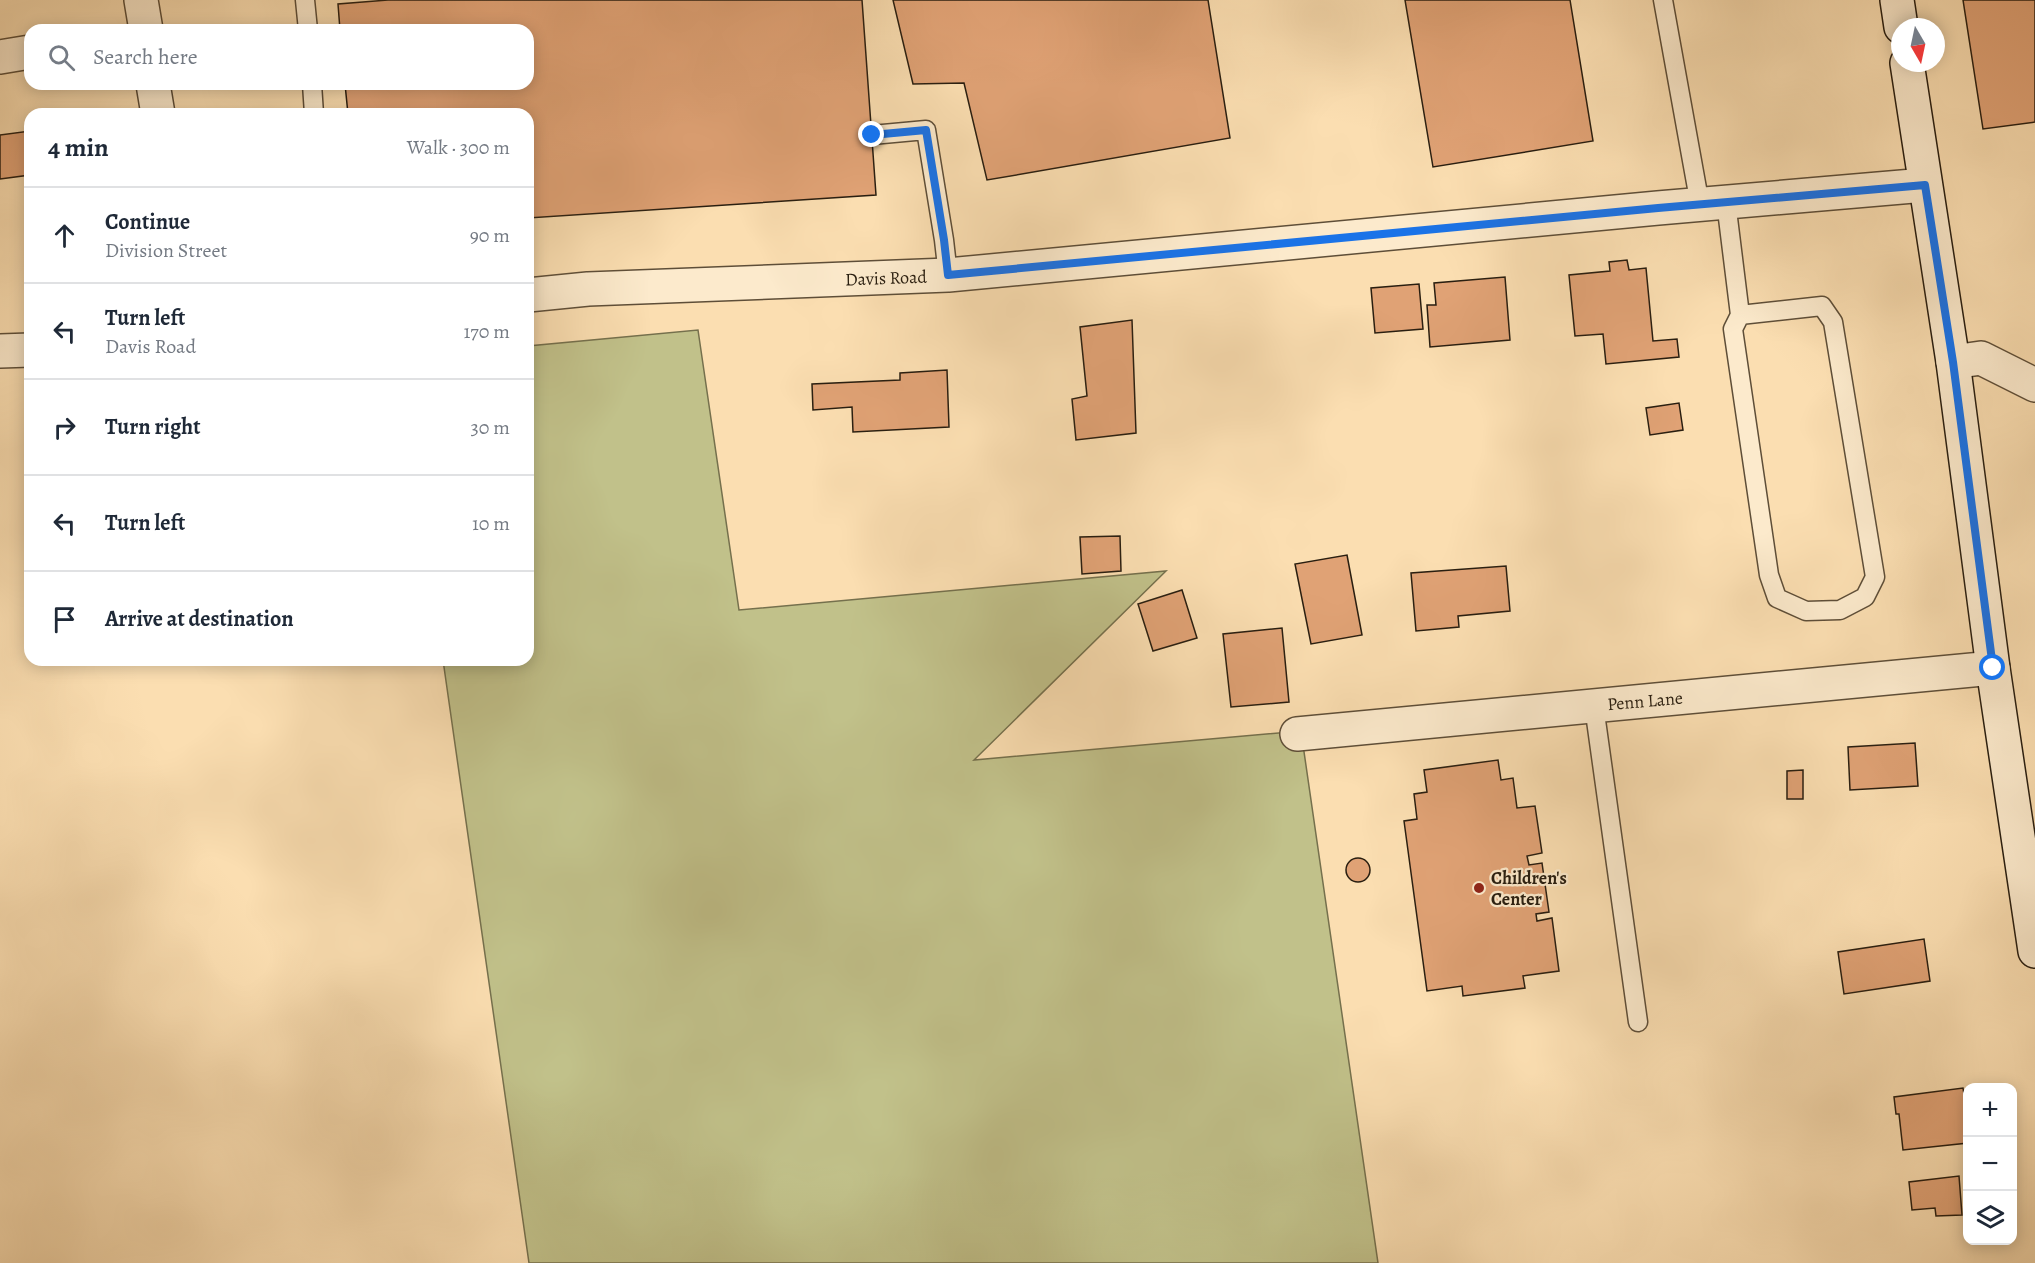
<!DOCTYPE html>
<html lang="en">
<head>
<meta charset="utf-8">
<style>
  body { margin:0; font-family:Alegreya,serif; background:#f6f6f7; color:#1f2937 }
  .controls { position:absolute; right:18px; bottom:18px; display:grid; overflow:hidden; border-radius:12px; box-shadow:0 3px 15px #0003 }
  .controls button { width:54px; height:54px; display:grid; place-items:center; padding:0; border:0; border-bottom:2px solid #e0e1e3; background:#fff; color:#1f2937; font:30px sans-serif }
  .compass { position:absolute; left:1891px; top:18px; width:54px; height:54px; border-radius:50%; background:#fff; box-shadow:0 3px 15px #0003; rotate:171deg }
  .stop { position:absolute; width:18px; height:18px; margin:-14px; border:4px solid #1a73e8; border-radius:50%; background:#fff }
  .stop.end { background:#1a73e8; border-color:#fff; box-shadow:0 2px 6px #0008 }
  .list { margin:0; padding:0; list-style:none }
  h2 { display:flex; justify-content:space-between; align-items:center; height:78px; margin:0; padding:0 24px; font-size:26px }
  h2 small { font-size:20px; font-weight:400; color:#747a83 }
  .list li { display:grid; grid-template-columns:39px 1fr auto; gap:18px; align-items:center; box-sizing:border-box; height:96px; padding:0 24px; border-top:2px solid #e0e1e3 }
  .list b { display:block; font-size:22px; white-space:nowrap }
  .list p { margin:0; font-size:20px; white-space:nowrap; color:#747a83 }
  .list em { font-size:20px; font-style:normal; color:#747a83 }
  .icon { flex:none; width:33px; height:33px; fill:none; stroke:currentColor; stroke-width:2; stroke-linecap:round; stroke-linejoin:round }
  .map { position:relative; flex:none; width:2035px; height:1263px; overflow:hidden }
  .search { position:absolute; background:#fff; box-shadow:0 3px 15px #0003; left:24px; top:24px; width:510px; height:66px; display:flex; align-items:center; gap:15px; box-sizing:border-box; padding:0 21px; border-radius:18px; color:#747a83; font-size:22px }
  .panel { position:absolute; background:#fff; box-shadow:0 3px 15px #0003; left:24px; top:108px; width:510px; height:558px; border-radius:18px }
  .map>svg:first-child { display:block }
</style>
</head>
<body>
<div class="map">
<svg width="2035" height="1263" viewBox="0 0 2035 1263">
  <rect width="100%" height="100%" fill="#fbdeb1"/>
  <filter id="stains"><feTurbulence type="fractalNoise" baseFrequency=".00333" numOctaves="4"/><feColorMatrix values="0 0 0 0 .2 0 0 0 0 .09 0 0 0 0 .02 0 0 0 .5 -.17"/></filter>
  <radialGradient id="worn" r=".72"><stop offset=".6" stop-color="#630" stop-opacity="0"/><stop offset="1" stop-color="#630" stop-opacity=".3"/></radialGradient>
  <path fill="#c1c18a" stroke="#75704d" stroke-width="1.5" d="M698 330 739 610 1166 571 974 760 1301 731 1378 1263H529L443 660H528V346Z"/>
  <path fill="#e0a275" stroke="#291e10" stroke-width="1.5" d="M388 0H862L876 195 528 218V114H348L345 84H528V30H340L338 4Z
    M893 0H1208L1230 138 987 180 964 83 913 84Z
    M1405 0H1570L1593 141 1433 167Z
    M1963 0H2035V122L1983 129Z
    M30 131V175L0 179V135Z
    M30 217V243L26 218Z
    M1627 260 1629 270 1646 268 1653 341 1677 339 1679 357 1606 364 1603 334 1575 336 1569 275 1610 271 1609 262Z
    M1505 277 1510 340 1430 347 1427 305H1436L1434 283Z
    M1419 284 1423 329 1375 333 1371 288Z
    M1132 320 1136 433 1076 440 1072 399 1087 396 1080 327Z
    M947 370 949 427 853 432 852 407 813 410 812 384 900 380V373Z
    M1679 403 1683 430 1650 435 1646 408Z
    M1120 536 1121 571 1082 574 1080 537Z
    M1347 555 1362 635 1311 644 1295 564Z
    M1506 566 1510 611 1458 616 1459 627 1416 631 1411 573Z
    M1182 590 1197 638 1153 651 1138 604Z
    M1282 628 1289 702 1231 707 1223 634Z
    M1915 743 1918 786 1850 790 1848 747Z
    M1498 760 1501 780 1513 778 1517 808 1535 806 1542 853 1527 856 1529 865 1542 863 1549 912 1536 914 1537 921 1552 918 1559 971 1523 976 1525 988 1463 996 1462 986 1427 991 1404 821 1417 819 1414 794 1427 792 1424 770Z
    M1803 770V799H1787V771Z
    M1346 870a12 12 0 1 1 24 0a12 12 0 1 1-24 0Z
    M1924 939 1930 981 1844 994 1838 952Z
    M1963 1088 1966 1108H1968V1143L1903 1150 1899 1114H1896L1894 1097Z
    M1959 1176 1962 1215 1936 1216 1935 1208 1912 1210 1909 1182Z"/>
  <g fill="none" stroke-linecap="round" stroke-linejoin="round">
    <g stroke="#5e4e38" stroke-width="21">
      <path id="lane" d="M305 0 308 30
        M1663 0 1700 205
        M312 84 314 114
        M872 135 926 130 944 240 948 275
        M1726 202 1740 315 1733 329 1769 575 1777 598 1806 611 1840 610 1865 597 1875 577 1833 322 1822 306 1740 315
        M1594 706 1638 1022"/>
    </g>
    <g stroke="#5e4e38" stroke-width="36">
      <path id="street" d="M141 0 146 30
        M0 57 30 52
        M153 84 158 114
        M528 295 588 289 948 275 1658 208 1925 185
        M0 351 30 350
        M1953 362 1981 358 2035 385
        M1297 734 1993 668"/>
    </g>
    <g stroke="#291e10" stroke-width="36">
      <path id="secondary" d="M1897 0 1901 27
        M1907 63 1953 362 1993 668 2035 951"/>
    </g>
    <use href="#lane" stroke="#fceacc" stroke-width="18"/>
    <use href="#street" stroke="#fceacc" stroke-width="33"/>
    <use href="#secondary" stroke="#fceacc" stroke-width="33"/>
  </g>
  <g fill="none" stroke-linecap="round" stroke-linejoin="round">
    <path stroke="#1a73e8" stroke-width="8" d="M872 135 926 130 944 240 948 275 1658 208 1925 185 1953 362 1993 668"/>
  </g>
  <circle fill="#8f2418" stroke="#fceacc" stroke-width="2" cx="1479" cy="888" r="6"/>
  <g text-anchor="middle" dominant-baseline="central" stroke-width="4.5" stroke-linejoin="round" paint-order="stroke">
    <g font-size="18" fill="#291e10" stroke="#fceacc">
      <text transform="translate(886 278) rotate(-2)">Davis Road</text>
      <text transform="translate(1645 701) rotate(-5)">Penn Lane</text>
    </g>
    <g font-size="18" font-weight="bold" fill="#291e10" stroke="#fceacc" text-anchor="start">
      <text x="1491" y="878">Children's<tspan x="1491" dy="21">Center</tspan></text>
    </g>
  </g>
  <rect width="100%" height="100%" filter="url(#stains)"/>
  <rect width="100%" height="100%" fill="url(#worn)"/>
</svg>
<div class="controls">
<button>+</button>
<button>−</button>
<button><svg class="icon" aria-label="layers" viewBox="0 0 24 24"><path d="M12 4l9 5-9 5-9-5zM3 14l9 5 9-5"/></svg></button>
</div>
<svg class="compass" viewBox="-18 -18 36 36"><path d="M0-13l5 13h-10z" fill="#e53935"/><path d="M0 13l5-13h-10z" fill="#747a83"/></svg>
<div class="stop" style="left:1993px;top:668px"></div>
<div class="stop end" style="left:872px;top:135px"></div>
<div class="search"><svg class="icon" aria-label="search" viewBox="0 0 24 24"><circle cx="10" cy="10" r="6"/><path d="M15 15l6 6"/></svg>Search here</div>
<section class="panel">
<h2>4 min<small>Walk · 300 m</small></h2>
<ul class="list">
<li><svg class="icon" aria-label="ahead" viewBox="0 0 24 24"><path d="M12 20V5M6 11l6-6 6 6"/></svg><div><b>Continue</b><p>Division Street</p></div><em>90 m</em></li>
<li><svg class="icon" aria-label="left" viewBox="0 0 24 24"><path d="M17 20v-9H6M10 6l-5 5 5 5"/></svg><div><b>Turn left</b><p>Davis Road</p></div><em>170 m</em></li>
<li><svg class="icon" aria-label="right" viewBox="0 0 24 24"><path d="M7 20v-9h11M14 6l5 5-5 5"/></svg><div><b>Turn right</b></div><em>30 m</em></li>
<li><svg class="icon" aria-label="left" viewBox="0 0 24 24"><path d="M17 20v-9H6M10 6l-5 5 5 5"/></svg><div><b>Turn left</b></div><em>10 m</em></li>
<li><svg class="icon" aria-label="arrive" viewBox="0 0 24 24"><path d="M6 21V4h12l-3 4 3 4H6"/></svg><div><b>Arrive at destination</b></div></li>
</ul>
</section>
</div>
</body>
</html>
